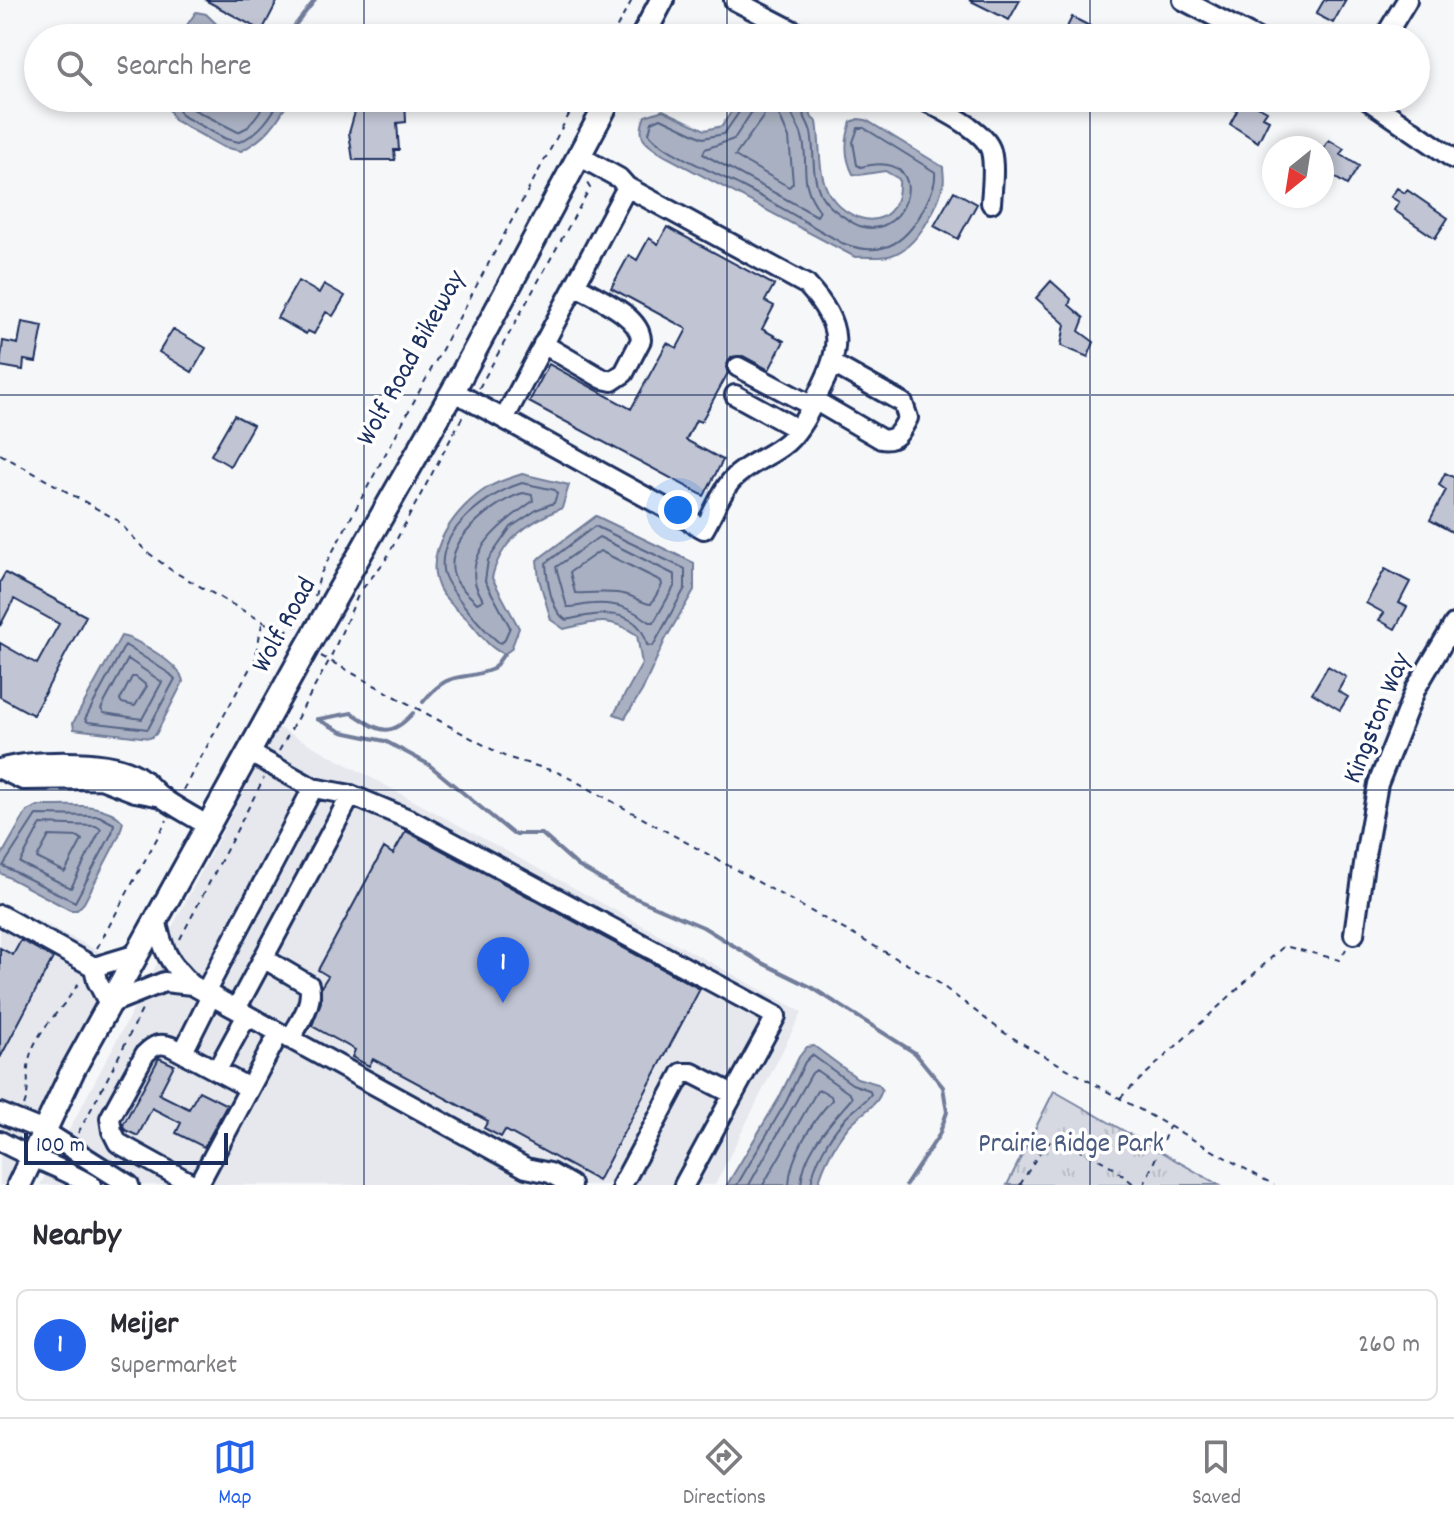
<!DOCTYPE html>
<html lang="en">
<head>
<meta charset="utf-8">
<style>
  body { margin:0; font-family:Dekko,sans-serif; background:#f7f7f7; color:#2b2b33 }
  .compass { position:absolute; left:1262px; top:136px; width:72px; height:72px; border-radius:50%; background:#fff; box-shadow:0 4px 12px #0003; rotate:210deg }
  .scale { position:absolute; left:24px; bottom:20px; width:204px; box-sizing:border-box; padding-left:8px; border:4px solid #1b2f5e; border-top:0; font-size:22px; line-height:28px; white-space:nowrap; color:#1b2f5e; -webkit-text-stroke:6px #fff; paint-order:stroke }
  .you { position:absolute; left:678px; top:510px; width:28px; height:28px; margin:-20px; border:6px solid #fff; border-radius:50%; background:#1a73e8; box-shadow:0 0 0 12px #1a73e833 }
  .badge { display:grid; place-items:center; width:52px; height:52px; border-radius:50%; background:#2563eb; color:#fff; font-size:26px; font-weight:700 }
  .pin { position:absolute; translate:-50% -66px; filter:drop-shadow(0 2px 4px #0008) }
  .pin::after { content:''; position:absolute; top:42px; width:28px; height:24px; background:inherit; clip-path:polygon(0 0,100% 0,50% 100%) }
  .list { margin:0; padding:0; list-style:none }
  h2 { display:flex; justify-content:space-between; align-items:center; height:104px; margin:0; padding:0 32px; font-size:34px }
  h2 small { font-size:26px; font-weight:400; color:#7c7c81 }
  .list li { display:grid; grid-template-columns:52px 1fr auto; gap:24px; align-items:center; box-sizing:border-box; height:112px; margin:0 16px 16px; padding:0 16px; border:2px solid #e1e1e2; border-radius:12px }
  .list b { display:block; font-size:30px; white-space:nowrap }
  .list p { margin:0; font-size:26px; white-space:nowrap; color:#7c7c81 }
  .list em { font-size:26px; font-style:normal; color:#7c7c81 }
  .icon { flex:none; width:44px; height:44px; fill:none; stroke:currentColor; stroke-width:2; stroke-linecap:round; stroke-linejoin:round }
  .map { position:relative; flex:none; width:1454px; height:1185px; overflow:hidden }
  .search { position:absolute; background:#fff; box-shadow:0 4px 12px #0003; left:24px; right:24px; top:24px; height:88px; display:flex; align-items:center; gap:20px; box-sizing:border-box; padding:0 28px; border-radius:44px; color:#7c7c81; font-size:30px }
  .sheet { height:232px; background:#fff }
  nav { display:flex; justify-content:space-around; align-items:center; box-sizing:border-box; height:112px; border-top:2px solid #e1e1e2; background:#fff; font-size:22px; color:#7c7c81 }
  nav a { display:grid; justify-items:center; gap:4px }
  nav .on { color:#2563eb }
  .map>svg:first-child { display:block }
</style>
</head>
<body>
<div class="map">
<svg width="1454" height="1185" viewBox="0 0 1454 1185">
  <defs>
    <pattern id="park-tufts" width="24" height="20" patternUnits="userSpaceOnUse" patternTransform="scale(2)"><rect width="24" height="20" fill="#d6d9e2"/><path d="M3 7l-1-3M5 7V3M7 7l1-3M15 17l-1-3M17 17v-4M19 17l1-3" fill="none" stroke="#b7bbc4"/></pattern>
  </defs>
  <rect width="100%" height="100%" fill="#f6f7f9"/>
  <filter id="ink" filterUnits="userSpaceOnUse"><feTurbulence type="fractalNoise" baseFrequency=".0125" numOctaves="2"/><feDisplacementMap in="SourceGraphic" scale="16" xChannelSelector="R" yChannelSelector="G"/><feConvolveMatrix kernelMatrix="1 2 1 2 8 2 1 2 1" color-interpolation-filters="sRGB"/></filter>
  <g filter="url(#ink)">
    <path fill="#e6e8ee" d="M278 727 802 1012 715 1185H40L156 966 171 929Z
      M0 901 130 967 20 1185H0Z"/>
    <path fill="url(#park-tufts)" stroke="#7884a0" stroke-width="2" d="M1054 1091 1219 1185H1007Z"/>
    <path fill="#a9b0c1" stroke="#707c99" stroke-width="2" d="M196 12 206 14 231 38H178Z
      M164 98H290C278 122 265 139 241 151L223 147 174 120Z
      M740 98H805L812 118 817 122C821 145 817 175 830 195 855 231 902 229 899 179L885 171 859 175 853 174C844 156 845 140 851 122L858 119 866 120 943 167C943 173 945 180 943 185 937 209 917 247 892 255 880 259 867 256 855 257L665 156C647 144 635 140 645 116L663 110 705 130 722 126Z
      M522 474 569 485 562 508C528 522 500 541 492 578L519 628 511 649 504 654C487 647 480 633 468 620 459 611 444 599 439 588 422 551 458 506 487 488 498 481 510 478 522 474Z
      M596 516 694 563V590L665 640 642 691 625 718 614 714 642 664 637 635C610 616 595 621 564 629L551 620 539 579 537 560Z
      M121 636C137 638 182 666 183 682L156 734 150 738 74 729 73 723Z
      M38 806C65 807 105 800 123 822L119 836 84 903 77 910H70L0 873V858L27 811Z
      M814 1046 857 1078 878 1084 882 1089C879 1106 859 1114 848 1127 835 1143 823 1165 818 1185H727L779 1098 799 1057 807 1047Z"/>
    <g fill="none" stroke-linecap="round" stroke-linejoin="round">
      <path stroke="#546386" stroke-width="2" d="M173 98 181 115 226 139 239 142C259 134 271 117 281 98
        M184 98 189 107 238 132 248 127 270 98
        M746 98 744 105 724 134 703 138 661 118 652 122 649 133C660 151 723 176 745 188 778 205 810 225 842 243 885 260 909 241 927 202 932 191 936 183 935 172L864 128H858L853 142 857 165 861 167C944 146 902 260 847 219 837 212 826 205 820 193 811 173 815 153 811 132 808 120 799 111 798 98
        M756 98 753 110 734 139 705 149 703 154 817 216 820 211C796 181 811 161 801 133 796 121 788 111 788 98
        M773 101 789 138 793 183 789 187 735 156 763 117 769 102Z
        M522 483 555 490 557 494 554 503 538 509 511 527 488 560 485 581 510 627 504 641 500 643C486 633 445 587 443 570 438 529 489 493 522 483Z
        M523 493 532 495 533 501C509 518 468 546 475 582 476 588 480 594 483 600L477 603C470 596 460 588 456 580 437 544 495 501 523 493Z
        M595 526 685 569V588L653 646 647 645C639 605 596 613 566 620 551 611 547 580 546 563Z
        M599 537 675 575V585L654 622H650C632 609 616 602 593 604 583 604 575 608 567 607L556 567Z
        M600 551 661 581 662 585 651 604C642 604 636 597 627 595 610 590 592 594 575 593L570 572Z
        M125 645 170 674 175 679 148 729 88 722 85 719Z
        M128 659 162 682 142 719 104 713 101 709Z
        M132 677H136L147 686 135 706 122 703 120 700Z
        M36 815 99 816 114 824 112 833 75 902 3 866Z
        M41 824 96 826 101 829 71 888 20 863Z
        M49 836 79 837 82 840 65 872 37 858Z
        M737 1185 786 1102 805 1062 812 1055 852 1084 869 1090 871 1094C864 1104 851 1111 843 1121 829 1137 813 1164 811 1185
        M749 1185 812 1073 816 1070 850 1094 852 1098C831 1123 803 1150 801 1185
        M763 1185 817 1091 821 1090 831 1096 832 1100C812 1121 790 1156 789 1185"/>
      <path stroke="#707c99" stroke-width="4" d="M285 38 315 0
        M423 702C452 667 459 683 493 669L504 654
        M317 719 342 732 385 741 428 764 513 834H542L578 866 626 894 703 927 762 963 811 987 915 1053 943 1087 947 1112 939 1135 906 1185
        M319 719 352 713C379 730 389 740 413 713"/>
    </g>
    <path fill="#c0c4d3" stroke="#1b2f5e" stroke-width="2" d="M205 0H278L262 31Z
      M969 0H1020L1009 20Z
      M1324 0H1346L1333 23 1316 14Z
      M1072 17 1113 38H1069L1063 35Z
      M359 98H405L406 122 397 123 399 150H394L395 160H353L349 133Z
      M1239 98H1254L1260 101 1258 106 1267 111 1263 117 1269 120 1258 142 1230 124 1237 111 1233 109Z
      M1329 140 1344 149 1340 154 1359 166 1347 185 1322 169V150Z
      M1397 188 1405 193 1407 190 1448 218 1435 238 1394 210 1399 202 1391 197Z
      M954 191 977 204 958 239 934 226Z
      M667 227 774 285 765 301 774 306 762 329 784 341 769 370 743 356 731 357 726 367 728 373 701 422 696 420 686 440 723 460 704 496 529 402 549 364 631 409 667 343 677 348 687 329 611 288 629 255 637 260 649 238 658 244Z
      M298 281 319 293 324 284 345 296 333 316 326 312 314 334 308 331 306 334 277 318Z
      M1051 281 1071 299 1069 305 1084 318 1079 331 1094 342 1088 357 1061 346 1065 324 1036 298Z
      M22 322 43 326 36 362 24 360 23 370 0 366 3 341 18 344Z
      M173 329 206 348 192 372 159 352Z
      M234 415 253 425 230 466 211 455Z
      M1445 473 1453 477 1454 475V533L1430 520 1446 490 1439 485Z
      M1385 569 1410 582 1399 603 1407 607 1395 629 1379 620 1384 613 1366 603Z
      M5 573 86 616 33 715 0 697V643L37 664 59 624 14 599 0 626V582Z
      M1328 666 1346 677 1338 691 1348 697 1340 710 1312 693Z
      M406 831 700 989 598 1181 505 1130 501 1137 484 1128 488 1121 373 1059 369 1066 352 1057 355 1050 312 1026 321 1002V987L328 976 318 970 384 848 393 854Z
      M21 940 53 958 0 1058V948L13 955Z
      M159 1058 174 1065 159 1094 189 1109 199 1091 227 1105 204 1147 176 1133 181 1123 152 1108 138 1136 125 1130 123 1125Z"/>
    <g fill="none" stroke-linecap="round" stroke-linejoin="round">
      <g stroke="#1b2f5e" stroke-width="24">
        <path id="minor" d="M734 0 807 38
          M1183 0 1256 38
          M1384 38 1407 0
          M920 98C939 109 985 129 991 151 995 167 992 187 991 203
          M1365 98 1454 159
          M543 344 603 379 612 381 624 373 641 340C640 315 595 297 575 285
          M738 367 812 406
          M453 391 704 529C713 514 720 494 731 481 747 463 770 457 787 442 800 430 809 412 817 396 842 348 844 326 807 285L627 187 619 178 579 156
          M735 395 797 429
          M814 400 881 439C897 442 901 430 908 418L903 403 833 364
          M504 419 627 187
          M0 769C31 760 102 758 131 772 143 777 150 787 160 796 174 807 193 816 208 826
          M0 769 23 780 101 779 135 792 162 797
          M313 788 351 795 411 820 776 1016 684 1185
          M0 915 94 967 97 981 109 1004 164 982 192 985
          M156 919C163 951 168 962 192 985L526 1168 550 1173 571 1185
          M1354 934 1366 850 1378 784 1416 688 1454 624
          M263 958 309 985C314 1004 299 1023 290 1039
          M94 967 137 954
          M205 993 313 788 250 753
          M236 1009 351 795
          M183 1052 211 996
          M217 1070 247 1015
          M0 1113 44 1131 129 1185
          M0 1141C29 1158 62 1167 91 1185
          M194 1185 118 1143 112 1131 110 1118 145 1054C154 1045 160 1042 172 1047L249 1088
          M198 1185 279 1033
          M622 1185 682 1073H692L733 1094"/>
      </g>
      <g stroke="#1b2f5e" stroke-width="28">
        <path id="major" d="M642 38 662 0
          M19 1185 73 1070 307 647 453 391 610 98"/>
      </g>
      <path stroke="#1b2f5e" stroke-width="2" stroke-dasharray="6 6" stroke-linecap="butt" d="M611 38 632 0
        M479 388 590 188 585 180
        M0 454 117 520 146 551 171 570 292 638
        M363 588 385 561 464 414
        M315 596 320 575 578 98
        M283 632 298 625
        M321 656 506 757 557 772 577 782 932 978 1003 1032 1032 1049 1274 1185
        M279 751 329 661 359 593
        M183 790 255 659 262 624
        M180 939 264 778
        M97 948 167 820
        M1120 1098 1284 946 1340 960 1346 949
        M24 1106C31 1089 25 1073 30 1056 39 1026 65 1008 79 982
        M78 1133C101 1092 122 1050 143 1008
        M1020 1185 1044 1145 1056 1138 1108 1164 1135 1185
        M1144 1185 1169 1127"/>
      <use href="#minor" stroke="#fff" stroke-width="18"/>
      <use href="#major" stroke="#fff" stroke-width="22"/>
    </g>
  </g>
  <path fill="none" stroke="#1b2f5e" stroke-width="2" stroke-opacity="0.55" d="M364 0V38M727 0V38M1090 0V38M364 98V1185M727 98V1185M1090 98V1185M0 395H1454M0 790H1454"/>
  <g text-anchor="middle" dominant-baseline="central" stroke-width="7" stroke-linejoin="round" paint-order="stroke">
    <g font-size="28" fill="#1b2f5e" stroke="#fff">
      <text transform="translate(413 359) rotate(-61)">Wolf Road Bikeway</text>
      <text transform="translate(286 626) rotate(-61)">Wolf Road</text>
      <text transform="translate(1379 719) rotate(-68)">Kingston Way</text>
    </g>
    <g font-size="28" fill="#4a5a7f" stroke="#fff">
      <text x="1071" y="1146">Prairie Ridge Park</text>
    </g>
  </g>
</svg>
<svg class="compass" viewBox="-18 -18 36 36"><path d="M0-13l5 13h-10z" fill="#e53935"/><path d="M0 13l5-13h-10z" fill="#7c7c81"/></svg>
<div class="scale">100 m</div>
<div class="you"></div>
<div class="pin badge" style="left:503px;top:1003px">1</div>
<div class="search"><svg class="icon" aria-label="search" viewBox="0 0 24 24"><circle cx="10" cy="10" r="6"/><path d="M15 15l6 6"/></svg>Search here</div>
</div>
<section class="sheet">
<h2>Nearby<small></small></h2>
<ul class="list">
<li><span class="badge">1</span><div><b>Meijer</b><p>Supermarket</p></div><em>260 m</em></li>
</ul>
</section>
<nav>
<a class="on"><svg class="icon" aria-label="map" viewBox="0 0 24 24"><path d="M3 6l6-2 6 2 6-2v14l-6 2-6-2-6 2zM9 4v14M15 6v14"/></svg>Map</a>
<a><svg class="icon" aria-label="directions" viewBox="0 0 24 24"><path d="M12 3l9 9-9 9-9-9zM9 14v-3h6M13 9l2 2-2 2"/></svg>Directions</a>
<a><svg class="icon" aria-label="saved" viewBox="0 0 24 24"><path d="M7 4h10v16l-5-4-5 4z"/></svg>Saved</a>
</nav>
</body>
</html>
